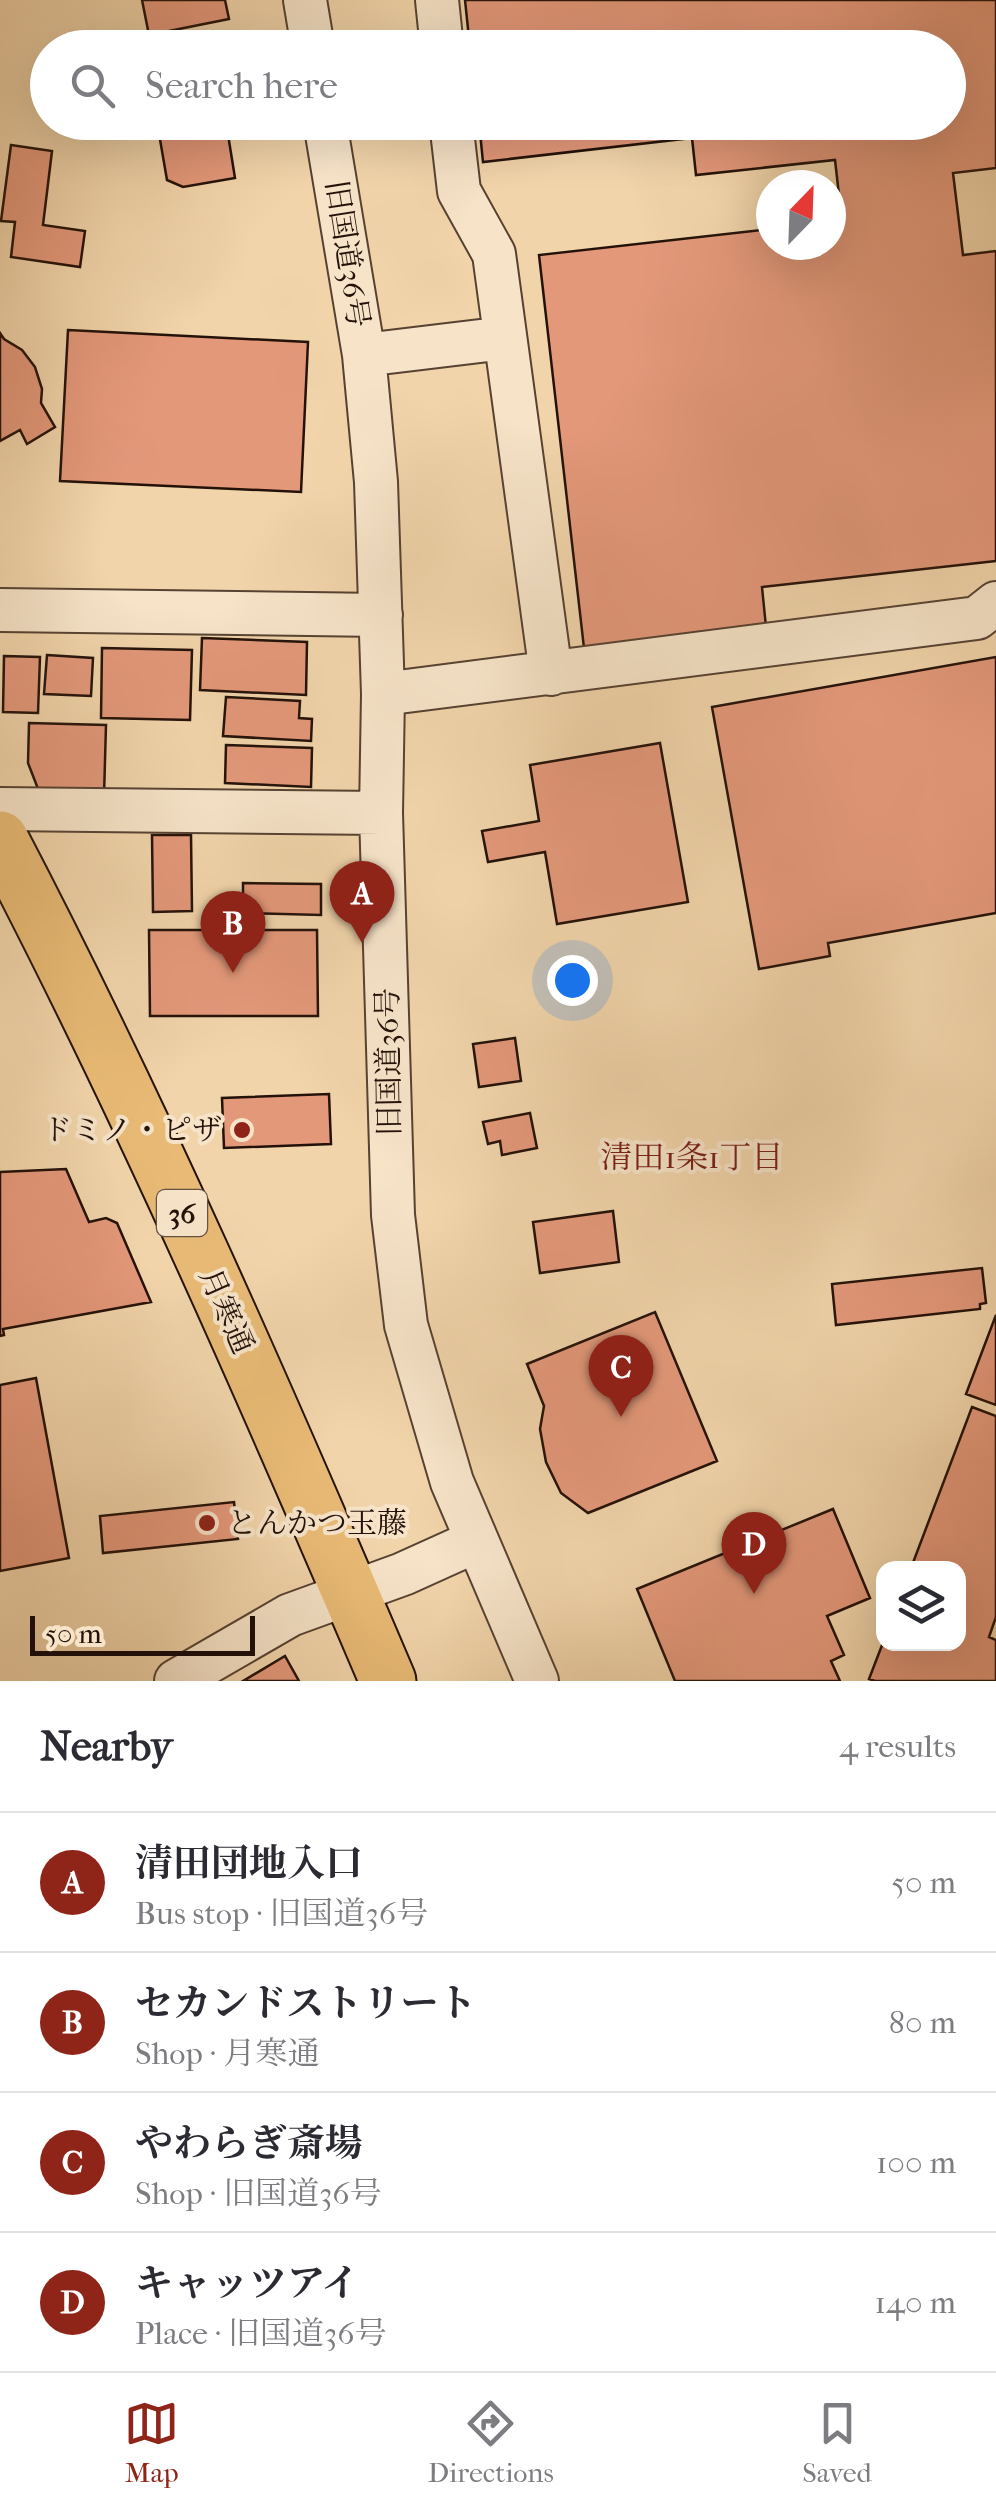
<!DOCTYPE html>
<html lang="en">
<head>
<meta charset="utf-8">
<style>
  body { margin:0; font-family:"IM FELL French Canon","Noto Serif JP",serif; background:#f7f7f7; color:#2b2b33 }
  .controls { position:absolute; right:30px; bottom:30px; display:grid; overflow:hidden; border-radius:20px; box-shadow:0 10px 40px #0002 }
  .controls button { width:90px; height:90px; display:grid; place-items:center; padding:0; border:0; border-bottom:2px solid #e1e1e2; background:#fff; color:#2b2b33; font:50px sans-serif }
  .compass { position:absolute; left:756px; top:170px; width:90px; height:90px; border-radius:50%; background:#fff; box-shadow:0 10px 40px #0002; rotate:23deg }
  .scale { position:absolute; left:30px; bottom:25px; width:225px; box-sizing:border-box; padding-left:10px; border:5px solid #24120a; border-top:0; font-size:28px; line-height:35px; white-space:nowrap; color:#24120a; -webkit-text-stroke:8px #f6e3c8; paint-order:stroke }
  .you { position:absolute; left:572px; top:980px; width:35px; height:35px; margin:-25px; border:8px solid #fff; border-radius:50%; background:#1a73e8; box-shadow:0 0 0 15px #1a73e833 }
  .badge { display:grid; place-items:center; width:65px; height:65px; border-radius:50%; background:#8f2418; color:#fff; font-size:32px; font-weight:700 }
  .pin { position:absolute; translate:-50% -82px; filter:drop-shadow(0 2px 5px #0008) }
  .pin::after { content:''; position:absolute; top:52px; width:35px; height:30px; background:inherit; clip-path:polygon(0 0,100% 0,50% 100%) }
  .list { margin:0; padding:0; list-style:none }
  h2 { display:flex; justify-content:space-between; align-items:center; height:130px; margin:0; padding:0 40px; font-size:42px }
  h2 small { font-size:32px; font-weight:400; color:#7c7c81 }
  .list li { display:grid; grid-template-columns:65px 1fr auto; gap:30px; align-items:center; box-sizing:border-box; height:140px; padding:0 40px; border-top:2px solid #e1e1e2 }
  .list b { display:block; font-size:38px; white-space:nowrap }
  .list p { margin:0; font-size:32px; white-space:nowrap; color:#7c7c81 }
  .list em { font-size:32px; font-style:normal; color:#7c7c81 }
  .icon { flex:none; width:55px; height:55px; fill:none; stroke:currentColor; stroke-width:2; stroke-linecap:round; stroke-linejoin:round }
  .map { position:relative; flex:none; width:996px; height:1681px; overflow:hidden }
  .search { position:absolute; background:#fff; box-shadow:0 10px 40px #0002; left:30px; right:30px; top:30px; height:110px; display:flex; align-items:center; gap:25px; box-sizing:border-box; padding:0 35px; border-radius:55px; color:#7c7c81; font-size:38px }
  .sheet { height:690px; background:#fff }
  nav { display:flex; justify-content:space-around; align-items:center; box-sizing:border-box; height:140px; border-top:2px solid #e1e1e2; background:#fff; font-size:28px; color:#7c7c81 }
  nav a { display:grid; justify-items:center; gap:5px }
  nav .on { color:#8f2418 }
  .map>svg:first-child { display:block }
</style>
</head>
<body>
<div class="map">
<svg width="996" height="1681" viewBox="0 0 996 1681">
  <rect width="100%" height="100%" fill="#f1d4aa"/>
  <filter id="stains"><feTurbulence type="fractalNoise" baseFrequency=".002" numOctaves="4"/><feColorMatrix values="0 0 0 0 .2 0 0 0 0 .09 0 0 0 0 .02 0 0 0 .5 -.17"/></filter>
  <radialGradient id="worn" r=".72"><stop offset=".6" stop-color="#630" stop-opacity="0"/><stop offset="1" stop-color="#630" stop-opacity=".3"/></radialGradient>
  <path fill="#e3987a" stroke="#24120a" stroke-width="2.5" d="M142 0H225L229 19 149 35Z
    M465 0H996V168L953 173 963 255 996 251V561L762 587 766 627 584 648 539 255 771 229V245H831V222L842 221 835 160 696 175 692 138 483 162 479 122H948V48H470Z
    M157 122H226L235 178 183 187 167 180Z
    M11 145 52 151 43 225 85 231 80 267 11 257 15 222 1 221Z
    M68 330 308 342 301 492 60 481Z
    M0 333 4 339 22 350 35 367 42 389 41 403 55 427 27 444 20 430 0 441Z
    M202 638 307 642 306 695 200 690Z
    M102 648 192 650 190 720 101 718Z
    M47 655 93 658 91 696 44 694Z
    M4 656 40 657 38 713 3 712Z
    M996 657V913L828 943 830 956 759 969 712 707Z
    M226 697 300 701 299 718 312 719 311 741 223 736Z
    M29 723 106 725 104 796 40 794 28 763Z
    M660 743 688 902 557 924 545 852 488 862 482 831 539 821 530 765Z
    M226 745 312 748 311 787 225 783Z
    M152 835H191L192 911 153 912Z
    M243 883 321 884V915L243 913Z
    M149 930H317L318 1016H150Z
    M515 1038 521 1081 479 1087 473 1044Z
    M329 1094 331 1144 224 1148 222 1098Z
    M530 1113 537 1148 502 1155 500 1141 488 1144 483 1122Z
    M66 1169 89 1222 106 1218 117 1223 151 1302 3 1329 4 1335 0 1336V1172Z
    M613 1211 619 1262 540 1273 533 1222Z
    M982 1268 986 1303 980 1304V1309L836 1325 832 1284Z
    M655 1312 717 1461 588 1513 561 1493 546 1462 540 1429 544 1406 527 1364Z
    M996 1315V1405L966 1394Z
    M36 1378 69 1558 0 1571V1385Z
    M972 1407 996 1416V1617L989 1637 996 1640V1681H875L869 1679 884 1640V1644H958V1568H911Z
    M234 1502 238 1539 103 1553 100 1516Z
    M833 1509 870 1598 827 1616 844 1655 831 1661 840 1681H675L637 1589Z
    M285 1656 299 1681H243Z"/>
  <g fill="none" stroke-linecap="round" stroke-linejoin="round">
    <g stroke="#574232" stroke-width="46">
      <path id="minor" d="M305 0 313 48
        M437 0 442 48
        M325 122 364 355 376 482 383 694 381 813 393 1215 406 1325 452 1482 537 1681
        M451 122 459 191 494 254 551 674
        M364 355 505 338
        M0 610 381 615
        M383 694 977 618 996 603
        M0 809 381 813
        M176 1681 290 1615 403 1574 476 1541"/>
    </g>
    <g stroke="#24120a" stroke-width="59">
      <path id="highway" d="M0 839C143 1113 267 1397 388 1681"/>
    </g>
    <use href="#minor" stroke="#f6e3c8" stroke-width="42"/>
    <use href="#highway" stroke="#e8ba75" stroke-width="55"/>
  </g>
  <g fill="#8f2418" stroke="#f6e3c8" stroke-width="4">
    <circle cx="242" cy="1130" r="10"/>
    <circle cx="207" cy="1523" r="10"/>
  </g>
  <g text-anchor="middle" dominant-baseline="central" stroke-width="8" stroke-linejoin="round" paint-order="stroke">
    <rect fill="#f6e3c8" stroke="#635143" stroke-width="2.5" x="157" y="1190" width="50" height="46" rx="8"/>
    <g font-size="28" font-weight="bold" fill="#24120a">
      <text x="182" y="1213">36</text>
    </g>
    <g font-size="30" fill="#24120a" stroke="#f6e3c8">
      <text transform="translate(347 254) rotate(81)">旧国道36号</text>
      <text transform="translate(389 1062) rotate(-91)">旧国道36号</text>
      <text transform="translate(226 1311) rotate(66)">月寒通</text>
    </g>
    <g font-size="30" fill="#24120a" stroke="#f6e3c8" text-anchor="end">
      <text x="222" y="1130">ドミノ・ピザ</text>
      <text x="227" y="1523" text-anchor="start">とんかつ玉藤</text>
    </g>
    <g font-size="32" fill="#7a1f14" stroke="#f6e3c8">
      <text x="692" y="1157">清田1条1丁目</text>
    </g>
  </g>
  <rect width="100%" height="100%" filter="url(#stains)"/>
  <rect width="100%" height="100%" fill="url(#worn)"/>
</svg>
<div class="controls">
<button><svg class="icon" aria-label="layers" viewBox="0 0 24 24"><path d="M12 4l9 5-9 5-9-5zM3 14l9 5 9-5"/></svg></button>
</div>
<svg class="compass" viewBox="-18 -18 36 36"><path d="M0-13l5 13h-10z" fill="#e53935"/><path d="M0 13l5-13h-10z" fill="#7c7c81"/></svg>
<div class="scale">50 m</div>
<div class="you"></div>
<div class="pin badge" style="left:362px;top:943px">A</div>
<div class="pin badge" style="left:233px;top:973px">B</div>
<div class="pin badge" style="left:621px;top:1417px">C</div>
<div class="pin badge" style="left:754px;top:1594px">D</div>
<div class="search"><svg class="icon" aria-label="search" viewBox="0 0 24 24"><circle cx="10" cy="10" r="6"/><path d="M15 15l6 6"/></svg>Search here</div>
</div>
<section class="sheet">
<h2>Nearby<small>4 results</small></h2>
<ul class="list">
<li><span class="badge">A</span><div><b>清田団地入口</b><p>Bus stop · 旧国道36号</p></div><em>50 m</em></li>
<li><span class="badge">B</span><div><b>セカンドストリート</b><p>Shop · 月寒通</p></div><em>80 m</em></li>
<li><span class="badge">C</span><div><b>やわらぎ斎場</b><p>Shop · 旧国道36号</p></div><em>100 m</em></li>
<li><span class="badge">D</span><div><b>キャッツアイ</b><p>Place · 旧国道36号</p></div><em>140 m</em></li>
</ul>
</section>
<nav>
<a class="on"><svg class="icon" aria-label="map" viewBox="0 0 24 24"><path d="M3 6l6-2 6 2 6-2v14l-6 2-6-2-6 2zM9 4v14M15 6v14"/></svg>Map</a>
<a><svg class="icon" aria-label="directions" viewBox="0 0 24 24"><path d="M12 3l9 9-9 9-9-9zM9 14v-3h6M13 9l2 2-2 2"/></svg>Directions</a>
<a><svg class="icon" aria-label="saved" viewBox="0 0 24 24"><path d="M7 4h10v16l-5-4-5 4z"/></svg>Saved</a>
</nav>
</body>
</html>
